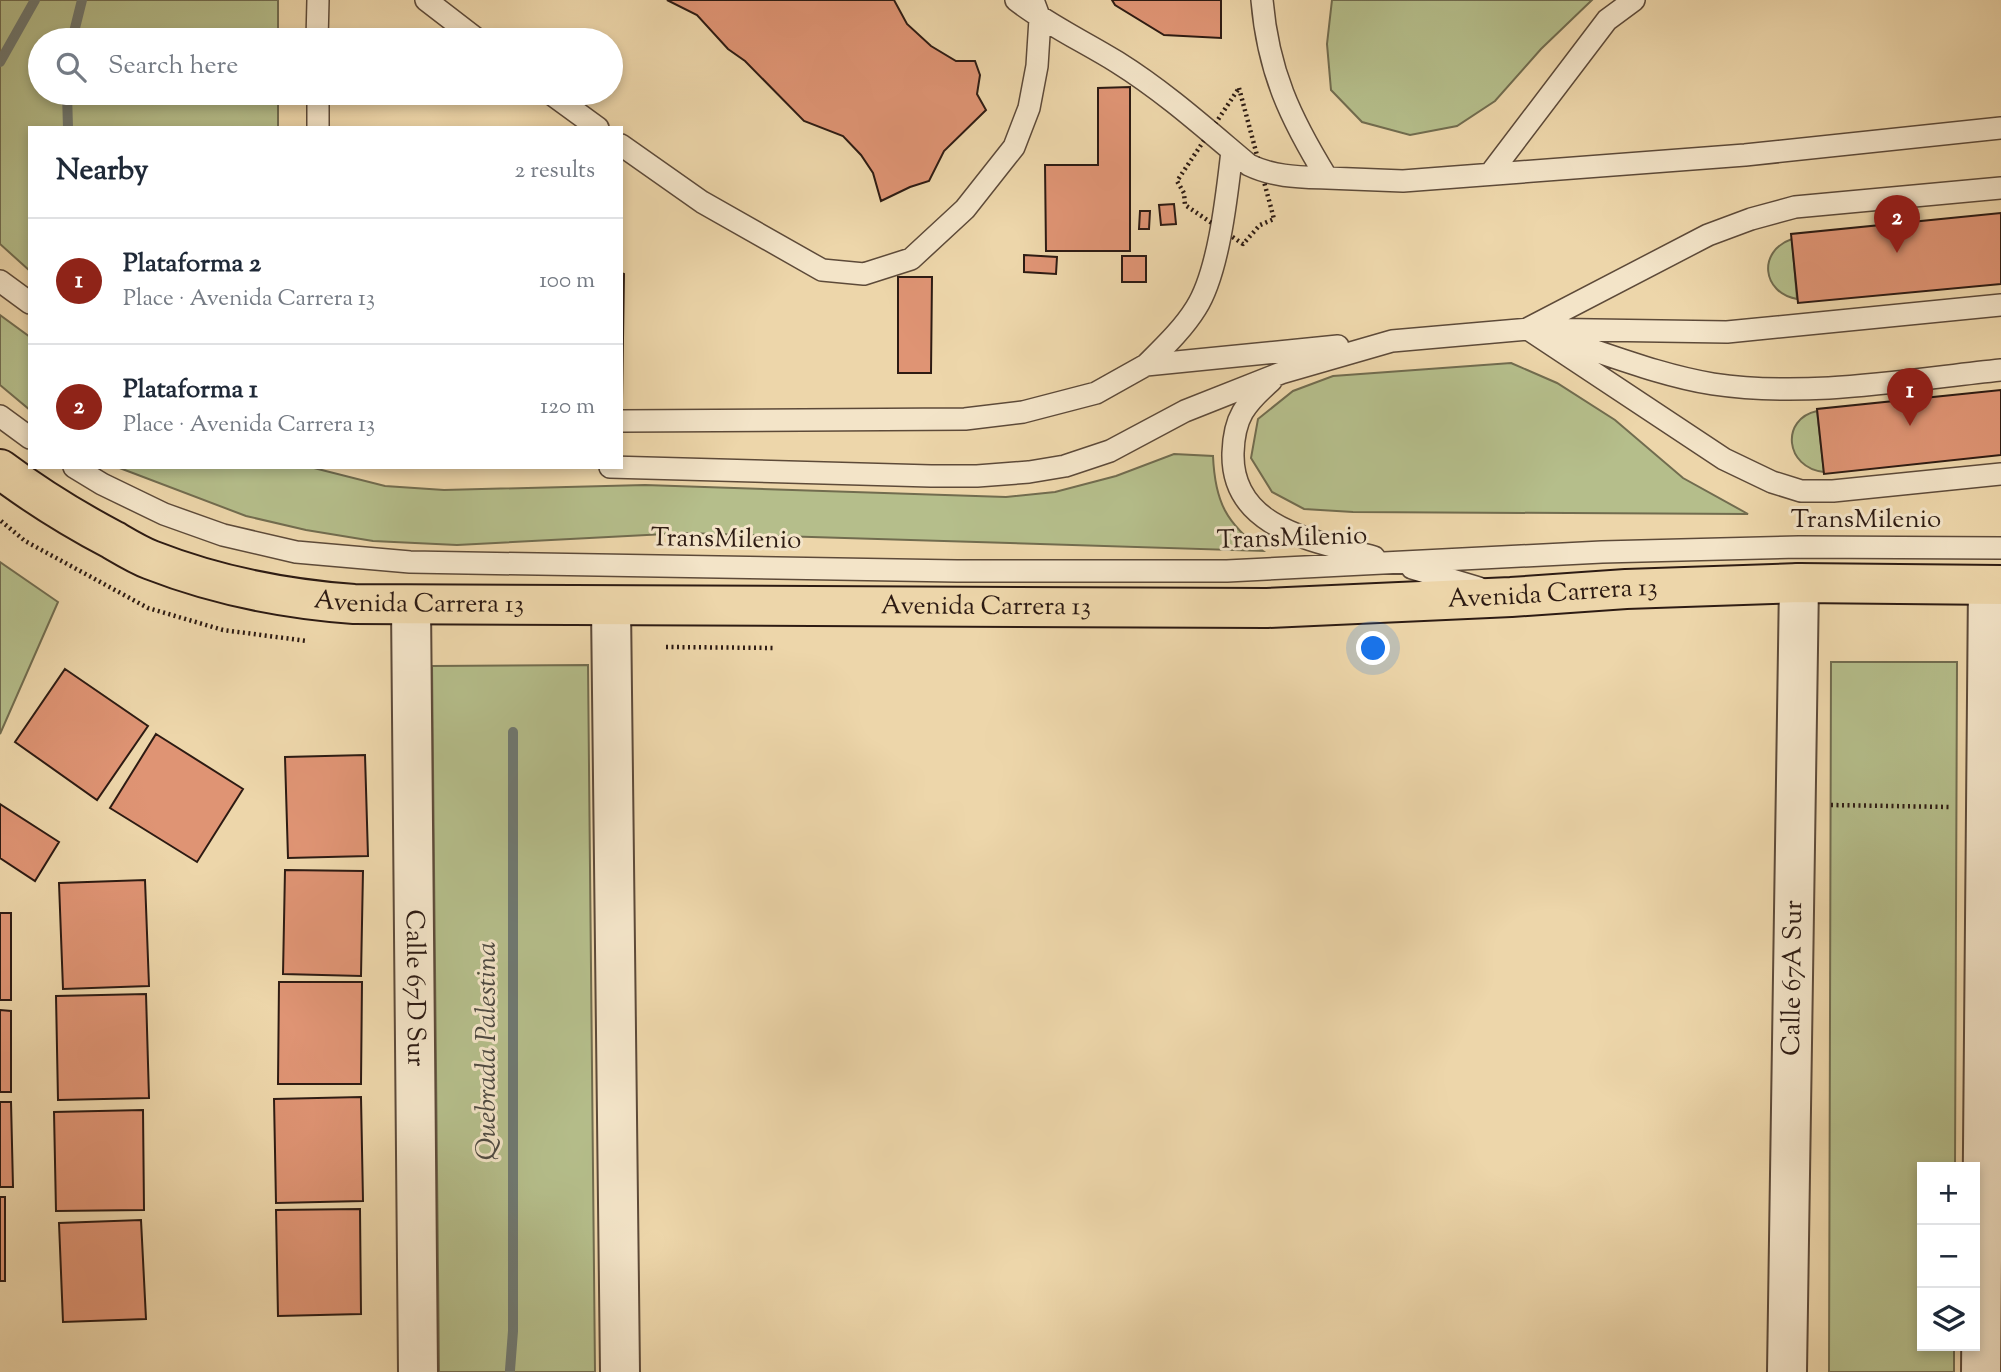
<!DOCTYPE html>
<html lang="en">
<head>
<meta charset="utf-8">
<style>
  body { margin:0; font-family:"Sorts Mill Goudy",serif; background:#f6f6f7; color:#1f2937 }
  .controls { position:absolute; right:21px; bottom:21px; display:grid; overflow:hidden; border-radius:0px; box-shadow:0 4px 10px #0003 }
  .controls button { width:63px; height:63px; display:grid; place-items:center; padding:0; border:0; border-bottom:2px solid #e0e1e3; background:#fff; color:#1f2937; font:35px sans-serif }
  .you { position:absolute; left:1374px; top:649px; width:24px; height:24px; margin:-18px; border:5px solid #fff; border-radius:50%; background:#1a73e8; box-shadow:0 0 0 10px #1a73e833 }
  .badge { display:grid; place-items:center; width:46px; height:46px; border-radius:50%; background:#8f2418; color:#fff; font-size:23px; font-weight:700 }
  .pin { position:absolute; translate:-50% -58px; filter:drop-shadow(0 2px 4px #0008) }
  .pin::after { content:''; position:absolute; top:37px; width:24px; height:21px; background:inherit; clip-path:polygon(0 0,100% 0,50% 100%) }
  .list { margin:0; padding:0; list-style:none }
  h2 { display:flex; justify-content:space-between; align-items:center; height:91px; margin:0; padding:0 28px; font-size:30px }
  h2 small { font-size:23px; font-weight:400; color:#747a83 }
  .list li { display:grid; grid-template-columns:46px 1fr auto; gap:21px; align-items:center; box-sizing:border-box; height:126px; padding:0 28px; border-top:2px solid #e0e1e3 }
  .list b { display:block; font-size:26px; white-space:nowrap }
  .list p { margin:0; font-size:23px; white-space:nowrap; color:#747a83 }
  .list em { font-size:23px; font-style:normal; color:#747a83 }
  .icon { flex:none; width:38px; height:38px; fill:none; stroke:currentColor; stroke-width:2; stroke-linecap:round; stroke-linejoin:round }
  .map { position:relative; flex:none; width:2001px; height:1372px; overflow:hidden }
  .search { position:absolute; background:#fff; box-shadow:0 4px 10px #0003; left:28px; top:28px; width:595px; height:77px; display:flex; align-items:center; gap:18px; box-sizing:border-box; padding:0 24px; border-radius:38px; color:#747a83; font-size:26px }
  .panel { position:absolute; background:#fff; box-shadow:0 4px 10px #0003; left:28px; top:126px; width:595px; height:343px; border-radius:0px }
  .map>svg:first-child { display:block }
</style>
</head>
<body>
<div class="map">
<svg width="2001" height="1372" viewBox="0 0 2001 1372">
  <rect width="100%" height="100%" fill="#edd6aa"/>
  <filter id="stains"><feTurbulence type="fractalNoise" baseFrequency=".00286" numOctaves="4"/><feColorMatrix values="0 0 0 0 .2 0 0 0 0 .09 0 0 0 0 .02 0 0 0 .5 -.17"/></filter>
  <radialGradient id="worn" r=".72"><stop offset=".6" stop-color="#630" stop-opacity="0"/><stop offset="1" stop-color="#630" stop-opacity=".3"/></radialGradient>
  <path fill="#b5be8b" stroke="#716c4f" stroke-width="2" d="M0 0H278V40H40V93H278V128H30V271L0 244Z
    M1332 0H1592L1541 49 1495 101 1457 126 1410 135 1362 122 1331 90 1327 44Z
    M1792 239 1797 299C1762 293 1757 251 1792 239Z
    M0 315 30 337V410L0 385Z
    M1511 363 1557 383 1615 420 1683 478 1748 514 1353 512 1304 509 1272 492 1251 458 1258 419 1293 391 1333 376Z
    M1817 411 1824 472C1785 468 1780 419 1817 411Z
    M1174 454 1213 456C1215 502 1226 523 1263 551L685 533 457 545 373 541 306 530 246 516 117 467H310L385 486 444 490 645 485 1006 497 1055 492 1116 476Z
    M0 562 58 602 0 734Z
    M1831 662H1957L1955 1167H1922V1346H1954V1372H1829Z
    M588 665 595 1372H439L432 666Z"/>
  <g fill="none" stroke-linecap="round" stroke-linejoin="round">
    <path stroke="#6f7972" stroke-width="10" d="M72 40 82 0
      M0 62 35 0
      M67 93 68 128
      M510 1370 513 1331V732"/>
  </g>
  <path fill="#df9474" stroke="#2d1b13" stroke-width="2" d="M667 0H894L907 24 931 46 956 61H975L980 75 977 94 986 110 944 151 929 181 910 187 881 201 873 173 861 155 843 136 804 121 745 61 728 49 697 15Z
    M1112 0H1221V38L1164 35 1115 5Z
    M1130 87V251H1046L1045 165H1098V88Z
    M1174 204 1176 224 1161 225 1159 205Z
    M1140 211H1150L1149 229H1139Z
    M2001 213V284L1798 303 1791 234Z
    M2001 213V284L1798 303 1791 234Z
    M1024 255 1057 257 1056 274 1024 272Z
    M1122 256H1146V282H1122Z
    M621 273 624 274 622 402H621Z
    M898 277H932L931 373H898Z
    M2001 390V455L1824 474 1817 409Z
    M2001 390V455L1824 474 1817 409Z
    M65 669 148 726 97 800 15 742Z
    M156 734 243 789 197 862 110 808Z
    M365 755 368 856 288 858 285 757Z
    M0 804 59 842 35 881 0 858Z
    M285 870 363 871 361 976 283 974Z
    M145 880 149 986 63 989 59 883Z
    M0 913H11V1000H0Z
    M279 982H362L361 1084H278Z
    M146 994 149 1098 58 1100 56 996Z
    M0 1010 11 1011V1092H0Z
    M361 1097 363 1201 276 1203 274 1099Z
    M0 1102H11L13 1187H0Z
    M143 1110 144 1210 56 1211 54 1112Z
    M0 1197H5V1281H0Z
    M360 1209 361 1314 278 1316 276 1210Z
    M141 1220 146 1319 63 1322 59 1223Z"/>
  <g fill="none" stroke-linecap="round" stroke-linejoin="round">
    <g stroke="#5d4a39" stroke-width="24">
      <path id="service" d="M426 0 478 40
        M1016 0C1048 25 1083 41 1117 62 1165 92 1206 129 1249 165 1274 177 1299 177 1327 178
        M1262 0C1268 71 1290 118 1327 178L1403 181 1745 155 2001 128
        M317 40 318 0
        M318 93V128
        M550 93 598 128
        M621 145 702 202 822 270 864 274 911 259 965 209 1014 147 1029 108 1037 66 1040 19 1033 0
        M1490 174 1607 20 1634 0
        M0 281 30 303
        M1529 328 1708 235 1751 219 1795 207 2001 188
        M1528 329 1724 459 1772 482 1801 491H1833L2001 474
        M1553 337C1605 353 1658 375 1713 384 1808 398 1906 380 2001 370
        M1146 365C1164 347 1183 329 1196 308 1219 272 1227 194 1232 151
        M1271 381C1245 404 1234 417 1233 453 1231 530 1317 541 1374 557
        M0 416 30 438
        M621 421 965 419 1023 412 1096 393 1146 365 1338 346
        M74 467 102 484 164 514 223 535 296 552 410 562 957 571H1227L1602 552 1799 547 2001 548
        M610 467 931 476H977L1029 472 1065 466 1110 451 1185 411 1281 373 1392 341 1528 329 1727 332 2001 305
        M1412 568 1479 588"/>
    </g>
    <g stroke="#5d4a39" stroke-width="42">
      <g id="minor">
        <path id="s1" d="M411 605 418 1372"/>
        <path d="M611 607 620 1372"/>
        <path id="s2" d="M1787 1372 1799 583"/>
        <path d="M1981 1372 1988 585"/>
      </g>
    </g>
    <g stroke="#2d1b13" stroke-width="42">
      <g id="primary">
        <path id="s3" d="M0 469C36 496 73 519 113 540 125 547 138 555 151 560 215 585 285 599 354 604L1267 608 1511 597 1626 589 1799 583 2001 585"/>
      </g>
    </g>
    <path stroke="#2d1b13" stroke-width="4.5" stroke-dasharray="2 3.5" stroke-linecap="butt" d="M1239 88 1274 219 1260 225 1243 244 1185 205 1184 193 1177 181Z
      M1 521 25 541 148 608 223 630 307 641
      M666 647 776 648
      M1831 805 1949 807"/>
    <use href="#service" stroke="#f3e4c8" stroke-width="21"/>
    <use href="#minor" stroke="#f3e4c8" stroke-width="38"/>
    <use href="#primary" stroke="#edd6aa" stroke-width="38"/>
  </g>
  <g text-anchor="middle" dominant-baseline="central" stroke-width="6" stroke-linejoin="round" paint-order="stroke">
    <g font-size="26" fill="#2d1b13" stroke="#f3e4c8">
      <text x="1866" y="520">TransMilenio</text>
      <text transform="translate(1292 539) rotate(-2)">TransMilenio</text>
      <text transform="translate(726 540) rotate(1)">TransMilenio</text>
      <text stroke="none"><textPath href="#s3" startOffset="1584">Avenida Carrera 13</textPath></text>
      <text stroke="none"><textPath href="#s3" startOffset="450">Avenida Carrera 13</textPath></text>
      <text stroke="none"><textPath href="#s3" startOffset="1017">Avenida Carrera 13</textPath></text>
      <text stroke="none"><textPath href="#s2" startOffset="394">Calle 67A Sur</textPath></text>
      <text stroke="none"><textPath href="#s1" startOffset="383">Calle 67D Sur</textPath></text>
    </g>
    <g font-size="28" font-style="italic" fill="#4e4a42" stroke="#f3e4c8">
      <text transform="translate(488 1051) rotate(-90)">Quebrada Palestina</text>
    </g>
  </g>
  <rect width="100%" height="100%" filter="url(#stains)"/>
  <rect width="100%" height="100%" fill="url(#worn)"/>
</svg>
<div class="controls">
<button>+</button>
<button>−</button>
<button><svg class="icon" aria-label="layers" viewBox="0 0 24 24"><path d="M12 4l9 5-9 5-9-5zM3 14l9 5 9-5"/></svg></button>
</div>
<div class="you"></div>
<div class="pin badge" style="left:1910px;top:426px">1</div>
<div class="pin badge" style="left:1897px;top:253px">2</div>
<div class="search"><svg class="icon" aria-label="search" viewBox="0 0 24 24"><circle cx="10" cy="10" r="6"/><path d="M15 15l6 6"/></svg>Search here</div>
<section class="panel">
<h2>Nearby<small>2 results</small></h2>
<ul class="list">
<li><span class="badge">1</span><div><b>Plataforma 2</b><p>Place · Avenida Carrera 13</p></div><em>100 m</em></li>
<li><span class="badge">2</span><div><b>Plataforma 1</b><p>Place · Avenida Carrera 13</p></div><em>120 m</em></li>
</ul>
</section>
</div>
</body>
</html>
